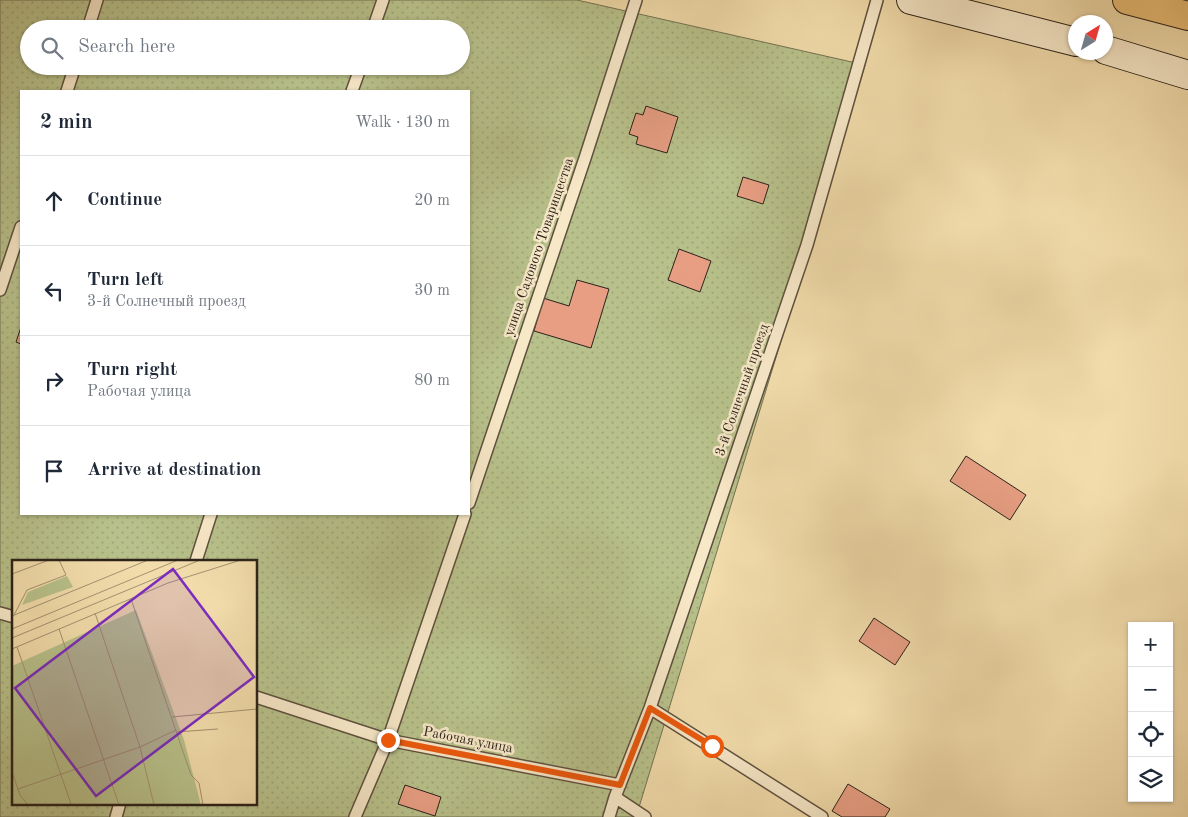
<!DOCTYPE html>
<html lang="en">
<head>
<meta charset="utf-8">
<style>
  body { margin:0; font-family:"Old Standard TT",serif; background:#f6f6f7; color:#1f2937 }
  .controls { position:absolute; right:15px; bottom:15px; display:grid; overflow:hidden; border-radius:0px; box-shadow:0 1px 4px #0004 }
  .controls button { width:45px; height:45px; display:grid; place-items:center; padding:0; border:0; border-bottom:1px solid #e0e1e3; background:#fff; color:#1f2937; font:25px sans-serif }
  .compass { position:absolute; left:1068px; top:15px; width:45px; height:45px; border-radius:50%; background:#fff; box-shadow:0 1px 4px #0004; rotate:37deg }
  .stop { position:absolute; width:15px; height:15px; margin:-11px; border:4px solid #ea580c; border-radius:50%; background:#fff }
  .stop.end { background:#ea580c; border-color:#fff; box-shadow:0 1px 5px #0008 }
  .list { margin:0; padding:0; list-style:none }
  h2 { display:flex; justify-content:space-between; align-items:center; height:65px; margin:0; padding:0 20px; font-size:21px }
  h2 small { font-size:16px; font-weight:400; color:#747a83 }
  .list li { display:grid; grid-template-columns:32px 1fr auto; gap:15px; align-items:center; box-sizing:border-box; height:90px; padding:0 20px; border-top:1px solid #e0e1e3 }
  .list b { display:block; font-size:19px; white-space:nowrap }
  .list p { margin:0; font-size:16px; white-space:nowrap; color:#747a83 }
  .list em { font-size:16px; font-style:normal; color:#747a83 }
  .icon { flex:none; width:28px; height:28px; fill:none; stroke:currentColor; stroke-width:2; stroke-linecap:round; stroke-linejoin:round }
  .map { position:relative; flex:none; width:1188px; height:817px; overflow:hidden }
  .search { position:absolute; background:#fff; box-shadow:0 1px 4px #0004; left:20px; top:20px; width:450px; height:55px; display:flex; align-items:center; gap:12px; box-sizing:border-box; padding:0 18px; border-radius:28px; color:#747a83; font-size:19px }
  .panel { position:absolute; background:#fff; box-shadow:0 1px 4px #0004; left:20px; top:90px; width:450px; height:425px; border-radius:0px }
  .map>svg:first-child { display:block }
</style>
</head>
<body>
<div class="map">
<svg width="1188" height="817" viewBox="0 0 1188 817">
  <defs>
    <pattern id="garden-dots" width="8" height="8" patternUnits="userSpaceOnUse" patternTransform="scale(1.25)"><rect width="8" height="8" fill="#b8c18b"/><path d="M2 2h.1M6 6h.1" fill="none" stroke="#9ea677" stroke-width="1.8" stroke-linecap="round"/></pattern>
  </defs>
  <rect width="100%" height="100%" fill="#f2dcab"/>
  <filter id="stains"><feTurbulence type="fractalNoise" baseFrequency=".004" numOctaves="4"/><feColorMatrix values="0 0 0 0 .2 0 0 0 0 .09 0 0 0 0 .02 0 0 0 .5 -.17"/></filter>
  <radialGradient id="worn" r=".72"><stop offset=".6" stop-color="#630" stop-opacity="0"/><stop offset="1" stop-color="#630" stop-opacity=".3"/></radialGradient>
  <path fill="url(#garden-dots)" stroke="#727252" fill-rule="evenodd" d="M0 0H577L865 65 636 817H0ZM29 29H461V66H29ZM21 91H469V514H21ZM14 561H256V803H14Z"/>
  <path fill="#e79e83" stroke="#2c221a" d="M646 106 678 117 667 153 636 144 638 137 629 134 636 113 643 115Z
    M743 177 769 185 763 204 737 196Z
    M679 249 711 261 700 292 668 280Z
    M577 280 609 289 591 348 534 331 543 298 569 306Z
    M21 327V344L16 342Z
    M966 456 1026 495 1010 520 950 481Z
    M874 618 910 642 895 665 859 641Z
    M848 784 890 809 885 817H842L832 811Z
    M405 785 441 797 435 816 398 804Z"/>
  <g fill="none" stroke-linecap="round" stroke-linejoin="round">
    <g stroke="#5e503e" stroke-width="14">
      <path id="lane" d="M88 29 97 0
        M373 29 383 0
        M67 91 75 66
        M352 91 361 66
        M0 290 21 227
        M469 503 585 158 636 0
        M196 561 211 514
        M0 613 14 617
        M256 697 388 740 620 785
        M650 708 822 817
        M615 797 645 817
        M116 817 120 803
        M355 817 388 740 465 514
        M609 817 615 797 650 708 807 245 877 0"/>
    </g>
    <g stroke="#2c221a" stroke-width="30">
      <path id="secondary" d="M911 0 1076 42
        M1106 50 1188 75"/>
    </g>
    <g stroke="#2c221a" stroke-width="30">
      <path id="highway" d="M1127 0 1188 16"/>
    </g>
    <use href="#lane" stroke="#f7e8c8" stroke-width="11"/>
    <use href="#secondary" stroke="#f7e8c8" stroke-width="28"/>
    <use href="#highway" stroke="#e9be76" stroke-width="28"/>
  </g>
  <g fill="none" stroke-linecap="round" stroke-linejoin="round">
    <path stroke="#ea580c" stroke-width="6" d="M388 740 620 785 650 708 712 746"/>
  </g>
  <g text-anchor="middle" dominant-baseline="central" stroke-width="5" stroke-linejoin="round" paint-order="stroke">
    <g font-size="14" fill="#2c221a" stroke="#f7e8c8">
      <text transform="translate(539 247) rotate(-71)">улица Садового Товарищества</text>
      <text transform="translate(742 390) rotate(-71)">3-й Солнечный проезд</text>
      <text transform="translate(468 740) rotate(11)">Рабочая улица</text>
    </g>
  </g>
  <g transform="translate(12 560)">
    <rect width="245" height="245" fill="#f2dcab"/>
    <path d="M55 16 61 27 10 45 16 32Z" fill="#b8c18b"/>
    <path d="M124 50 172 180 189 245H0V106Z" fill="#b8c18b"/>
    <path fill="none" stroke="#a39271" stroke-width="1" d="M0 14 37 0M119 39 179 215 187 223 191 245M83 53 128 187 142 245M2 55 15 30 54 15 47 0M0 56 136 0M0 69 166 0M47 69 107 245M0 78 188 0M5 87 59 244M0 89 156 23 229 0M160 157 245 149M164 172 206 169M0 212 8 235 16 245M6 229 128 187 164 170"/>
    <path fill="#7b2cbf" fill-opacity="0.15" stroke="#7b2cbf" stroke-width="2.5" d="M161 9 242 117 84 236 3 128Z"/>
    <rect width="245" height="245" fill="none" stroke="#2c221a" stroke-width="2.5"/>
  </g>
  <rect width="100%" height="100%" filter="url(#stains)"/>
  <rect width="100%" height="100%" fill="url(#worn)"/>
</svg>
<div class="controls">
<button>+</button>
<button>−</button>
<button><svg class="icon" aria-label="locate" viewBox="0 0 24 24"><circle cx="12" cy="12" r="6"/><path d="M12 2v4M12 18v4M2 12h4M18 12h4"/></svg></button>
<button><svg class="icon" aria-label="layers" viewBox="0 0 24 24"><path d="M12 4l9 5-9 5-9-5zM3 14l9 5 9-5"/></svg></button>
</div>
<svg class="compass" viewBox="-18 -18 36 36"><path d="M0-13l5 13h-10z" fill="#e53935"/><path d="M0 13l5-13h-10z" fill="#747a83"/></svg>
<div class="stop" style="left:712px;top:746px"></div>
<div class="stop end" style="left:388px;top:740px"></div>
<div class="search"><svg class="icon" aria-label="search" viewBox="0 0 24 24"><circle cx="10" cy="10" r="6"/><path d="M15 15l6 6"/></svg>Search here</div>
<section class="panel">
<h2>2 min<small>Walk · 130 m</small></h2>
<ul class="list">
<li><svg class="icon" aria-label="ahead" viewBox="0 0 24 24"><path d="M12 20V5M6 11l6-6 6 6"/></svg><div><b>Continue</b></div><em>20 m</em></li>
<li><svg class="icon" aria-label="left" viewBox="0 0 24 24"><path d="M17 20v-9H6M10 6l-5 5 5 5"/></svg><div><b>Turn left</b><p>3-й Солнечный проезд</p></div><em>30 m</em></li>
<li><svg class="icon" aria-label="right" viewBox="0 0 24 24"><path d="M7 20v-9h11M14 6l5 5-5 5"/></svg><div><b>Turn right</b><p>Рабочая улица</p></div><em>80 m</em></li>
<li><svg class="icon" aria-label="arrive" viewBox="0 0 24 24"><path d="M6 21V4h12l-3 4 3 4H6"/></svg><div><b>Arrive at destination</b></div></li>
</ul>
</section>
</div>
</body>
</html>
